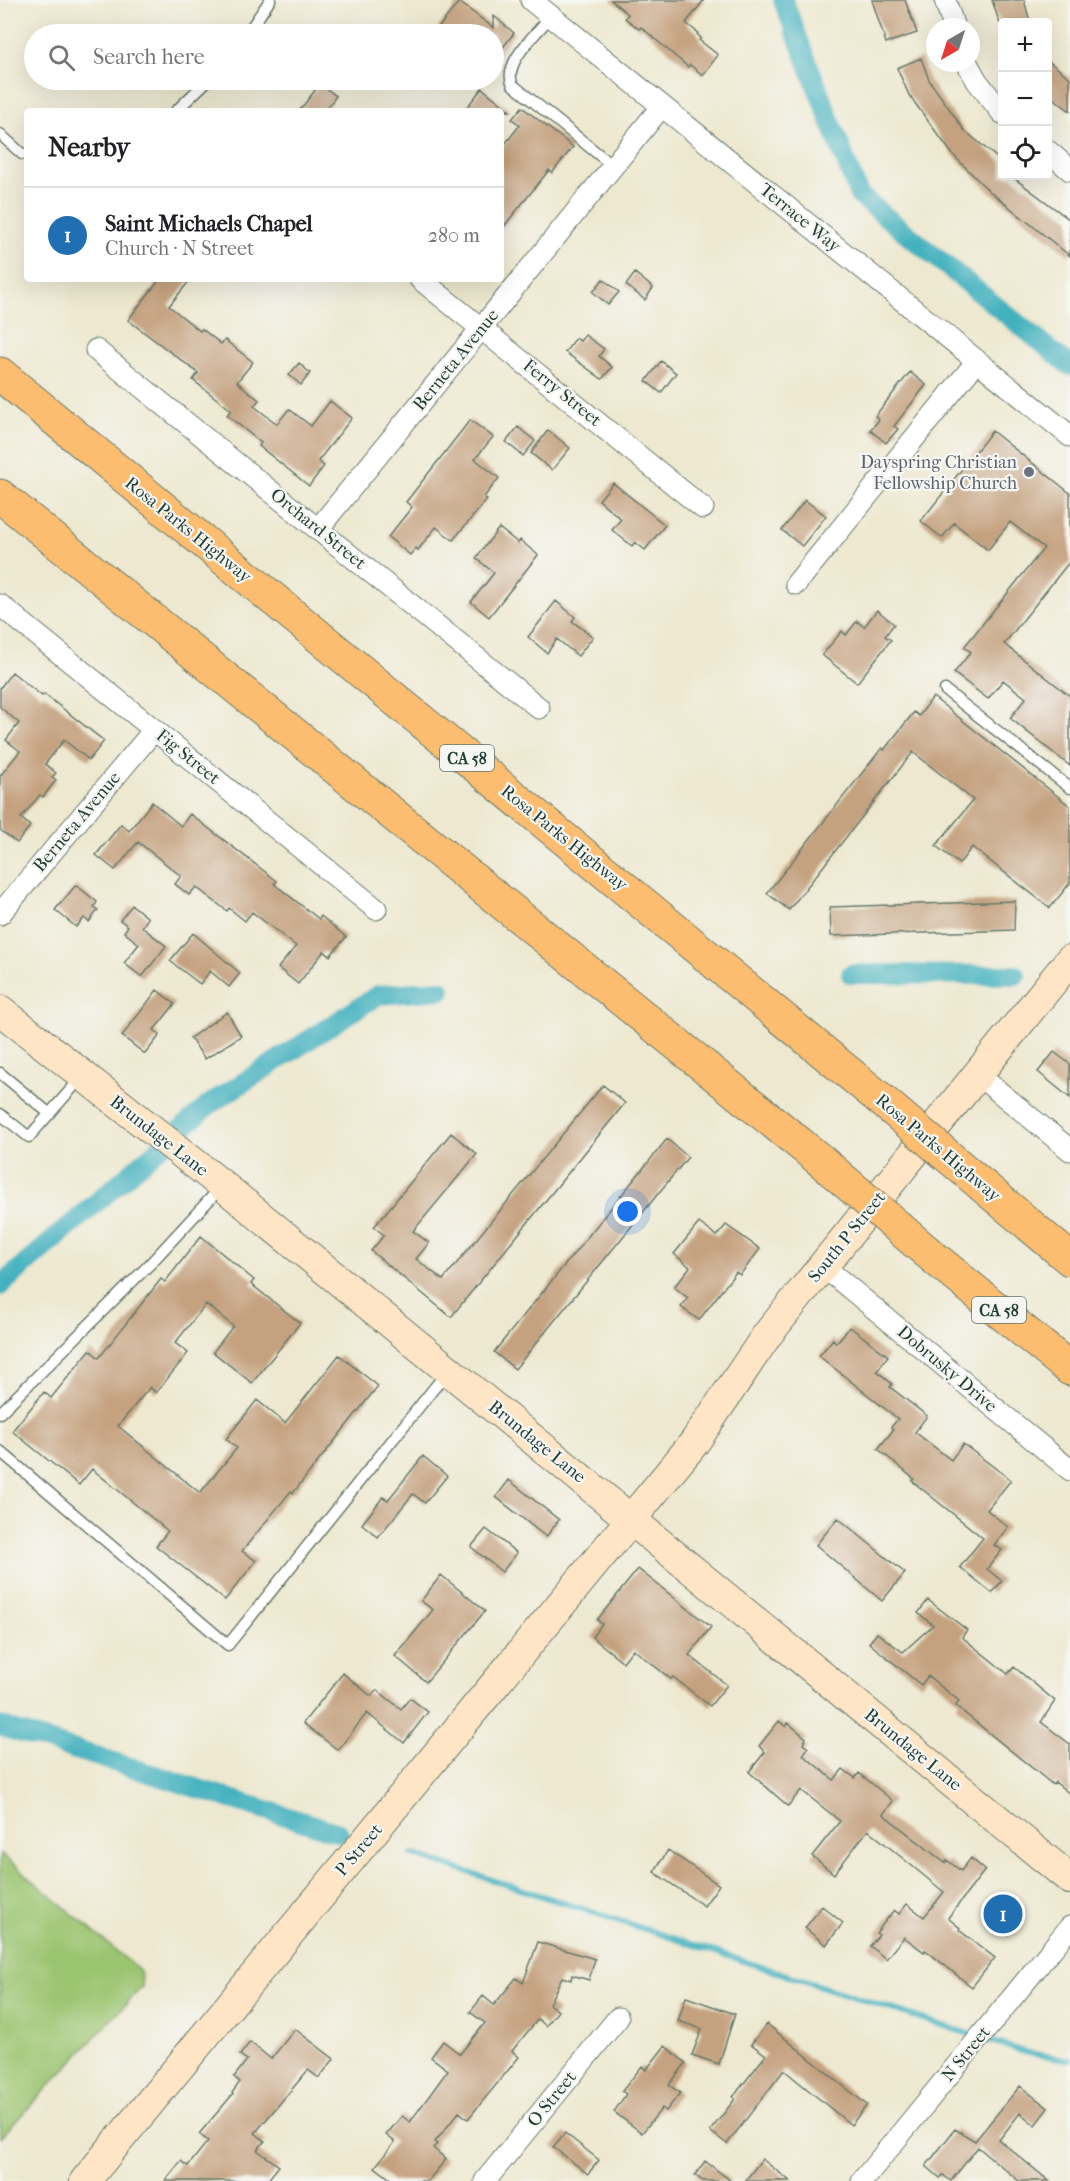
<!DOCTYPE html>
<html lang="en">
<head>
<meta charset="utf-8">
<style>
  body { margin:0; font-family:"IM FELL French Canon",serif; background:#f2f2f2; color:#202124 }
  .controls { position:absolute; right:18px; top:18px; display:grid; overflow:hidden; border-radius:6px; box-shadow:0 6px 24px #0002 }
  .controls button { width:54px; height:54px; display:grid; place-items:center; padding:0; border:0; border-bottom:2px solid #e0e0e0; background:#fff; color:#202124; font:30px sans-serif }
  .compass { position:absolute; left:926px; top:18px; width:54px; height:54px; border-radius:50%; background:#fff; box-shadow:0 6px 24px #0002; rotate:219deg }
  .you { position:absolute; left:628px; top:1212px; width:21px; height:21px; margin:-15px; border:4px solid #fff; border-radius:50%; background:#1a73e8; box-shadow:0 0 0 9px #1a73e833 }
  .badge { display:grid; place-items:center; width:39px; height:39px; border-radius:50%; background:#1f6fb2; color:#fff; font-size:20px; font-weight:700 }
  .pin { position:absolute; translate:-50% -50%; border:3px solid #fff; box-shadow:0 2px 6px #0006 }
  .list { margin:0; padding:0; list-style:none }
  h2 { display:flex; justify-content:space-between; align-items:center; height:78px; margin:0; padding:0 24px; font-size:26px }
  h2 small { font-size:20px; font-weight:400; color:#757577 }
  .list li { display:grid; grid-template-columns:39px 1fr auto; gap:18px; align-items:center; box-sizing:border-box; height:96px; padding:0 24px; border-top:2px solid #e0e0e0 }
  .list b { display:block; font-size:22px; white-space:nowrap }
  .list p { margin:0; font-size:20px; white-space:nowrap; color:#757577 }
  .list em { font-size:20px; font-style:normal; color:#757577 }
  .icon { flex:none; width:33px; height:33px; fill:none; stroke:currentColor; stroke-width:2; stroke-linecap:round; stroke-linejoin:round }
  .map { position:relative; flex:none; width:1070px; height:2181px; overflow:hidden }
  .search { position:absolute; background:#fff; box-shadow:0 6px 24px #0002; left:24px; top:24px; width:480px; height:66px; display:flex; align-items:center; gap:15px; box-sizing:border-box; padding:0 21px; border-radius:33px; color:#757577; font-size:22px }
  .panel { position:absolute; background:#fff; box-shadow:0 6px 24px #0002; left:24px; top:108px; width:480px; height:174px; border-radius:6px }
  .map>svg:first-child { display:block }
</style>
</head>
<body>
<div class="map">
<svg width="1070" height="2181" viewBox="0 0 1070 2181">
  <rect width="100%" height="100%" fill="#f6f6f2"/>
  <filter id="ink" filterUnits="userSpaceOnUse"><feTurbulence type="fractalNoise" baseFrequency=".0167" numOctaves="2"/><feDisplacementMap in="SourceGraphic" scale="12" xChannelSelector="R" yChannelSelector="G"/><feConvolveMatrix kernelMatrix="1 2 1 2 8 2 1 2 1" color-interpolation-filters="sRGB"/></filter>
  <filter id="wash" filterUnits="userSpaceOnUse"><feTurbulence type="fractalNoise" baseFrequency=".008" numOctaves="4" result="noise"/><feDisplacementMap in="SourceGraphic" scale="24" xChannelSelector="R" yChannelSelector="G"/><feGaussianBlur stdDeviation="1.35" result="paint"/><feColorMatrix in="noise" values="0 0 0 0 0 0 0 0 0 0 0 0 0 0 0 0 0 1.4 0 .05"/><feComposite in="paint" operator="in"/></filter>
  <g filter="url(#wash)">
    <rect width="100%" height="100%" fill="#ede8cf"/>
    <path fill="#9bc470" stroke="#5d8052" stroke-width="1.5" d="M0 1853 140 1971 142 1987 0 2138Z"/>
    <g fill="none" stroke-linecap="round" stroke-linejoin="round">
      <path stroke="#42b1be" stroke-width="6" d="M412 1854 1028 2053 1070 2060"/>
      <path stroke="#42b1be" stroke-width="20" d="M783 0 859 195 1070 366
        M851 974 1016 975
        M0 1286 210 1104 378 995 441 990
        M0 1726 339 1833"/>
    </g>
    <g id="blocks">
      <path fill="#c4a17f" d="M611 0H704L686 23 698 33 697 34 701 38 699 40 718 55 703 75 690 65 688 67 641 27 639 29 625 18 628 14Z
        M872 0H905L917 33 886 43Z
        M992 0H1024L1030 22 1000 24Z
        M459 2 494 28V16L514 33 494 59V34H433Z
        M921 58 929 80 964 130 1002 162V176H1011L1070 220V256L988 190 953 155 909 95 897 68Z
        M1047 60 1070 78V111L1047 93Z
        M320 84 336 96 325 111H299Z
        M482 88 510 111H464Z
        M522 107 573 147 552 173 549 170 501 230V149L520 125 512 119Z
        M635 273 653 288 645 300 626 285Z
        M160 279H191L169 306 200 331 202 329 221 344 225 340 253 362 237 382 259 400 254 406 277 424 289 409 311 426 330 401 352 418 318 461 324 466 309 486 259 446 261 443 227 415 231 410 193 380 198 373 128 320Z
        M603 279 619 292 608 305 593 292Z
        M585 335 604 349 599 356 612 367 602 379 565 352 576 338 580 341Z
        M661 361 676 373 661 393 646 381Z
        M299 363 310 373 301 385 289 375Z
        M910 372 926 385 894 426 898 429 886 443 870 430 879 420 875 416Z
        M470 420 493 437 475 459 499 478 484 497 487 500 453 540 436 527 418 550 416 548 410 555 388 537 412 507 406 502Z
        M518 427 535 441 523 456 506 442Z
        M548 430 570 448 552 470 531 453Z
        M992 431 1070 493V561L1004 644 1070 696V766L1010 718 1026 698 1003 680 988 699 954 673 971 652 964 647 1044 548 1010 522 988 550 954 523 942 538 921 521Z
        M613 483 665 525 645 550 635 542 632 546 612 530 621 519 599 500Z
        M805 500 826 516 802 546 782 530Z
        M499 528 518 543 520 540 538 555 489 617 471 602 494 573 476 558Z
        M556 601 575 617 572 621 593 637 578 656 557 639 547 653 528 637Z
        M877 610 894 624 885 636 891 640 857 683 822 655 842 631 846 635 857 621 864 627Z
        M12 672 42 696 44 694 104 741 89 760 64 740 45 764 56 773 52 777 56 780 43 797 40 795 21 818 30 826 17 843 0 830V776L20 751 6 740 19 723 0 707V688Z
        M933 697 1070 806V883L1050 908 972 847 959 864 936 846 973 800 913 752 789 910 767 893 882 748 884 750 914 712 919 716Z
        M152 802 181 826 190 814 277 881 274 884 319 919 321 916 346 937 330 956 324 951 298 984 278 968 296 946 252 912 245 921 229 908 227 911 196 887 189 895 175 884 181 876 138 842 115 870 96 855 121 824 129 831Z
        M76 885 97 902 94 907 98 910 89 922 84 918 76 927 55 910Z
        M1015 901 1014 930 831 936 830 907Z
        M132 905 148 918 142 927 166 946 142 977 124 963 139 944 124 932 128 926 120 920Z
        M193 933 240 973 229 987 210 971 200 984 170 961Z
        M157 990 175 1004 154 1030 160 1035 145 1054 122 1036Z
        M227 1012 241 1036 205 1059 190 1038Z
        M1054 1052 1070 1064V1098L1038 1072Z
        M603 1085 625 1103 451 1317 371 1251 384 1235 374 1227 451 1133 477 1154 413 1231 429 1243 416 1259 443 1280Z
        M667 1139 688 1157 515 1369 494 1352Z
        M699 1223 717 1236 726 1225 760 1249 740 1275 736 1272 699 1320 681 1307 688 1298 674 1287 690 1267 674 1254Z
        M201 1236 254 1280 251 1284 300 1323 252 1383 213 1352 233 1326 206 1304 175 1343 188 1353 156 1393 150 1387 118 1426 200 1493 237 1448 226 1439 257 1400 285 1423 339 1355 378 1386 293 1493 291 1491 242 1551 256 1561 225 1600 156 1546 168 1531 92 1469 79 1485 12 1431 44 1392 51 1398 90 1350 99 1358 161 1279 165 1282Z
        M850 1327 888 1356 877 1371 892 1384 890 1387 927 1416 915 1432 951 1460 963 1444 1011 1480 987 1510 1008 1527 994 1545 1002 1550 987 1569 1002 1581 992 1593 960 1567 983 1538 912 1481 914 1479 878 1449 893 1430 891 1427 898 1419 819 1356 833 1339 836 1343Z
        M423 1456 447 1476 425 1503 413 1494 378 1537 362 1524 383 1497 388 1500Z
        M509 1480 559 1520 546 1537 496 1497Z
        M838 1518 905 1573 882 1601 816 1545Z
        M486 1529 517 1553 502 1572 471 1547Z
        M638 1569 711 1627 689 1655 727 1685 710 1706 673 1677 671 1679 633 1649 623 1662 592 1637 602 1624 597 1620Z
        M441 1575 485 1611 426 1682 395 1656 433 1610 421 1601Z
        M928 1600 967 1630 962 1637 1008 1674 1014 1667 1055 1701 1041 1722 1070 1744V1794L1055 1782 1053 1785 956 1706 959 1701 928 1676 921 1685 869 1643 877 1633 903 1652 933 1625 918 1613Z
        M343 1673 371 1696 377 1690 401 1709 410 1698 428 1712 404 1743 367 1713 338 1750 303 1723Z
        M779 1721 786 1727 788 1723 806 1738 803 1744 808 1748 803 1755 834 1780 843 1769 855 1778 859 1773 893 1801 883 1814 945 1863 947 1860 961 1871 971 1858 985 1870 948 1918 960 1928 959 1930 995 1958 972 1987 925 1950 924 1952 904 1937 886 1959 870 1946 879 1935 876 1933 894 1910 899 1914 907 1904 924 1917 944 1892 868 1830 834 1874 812 1856 840 1821 801 1790 788 1806 749 1772 765 1752 759 1746Z
        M668 1850 719 1885 704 1906 654 1872Z
        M822 1906 843 1923 826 1945 805 1928Z
        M538 1942 595 1959 589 1980 572 1975 571 1980 562 1977 549 2004 558 2011 546 2026 538 2019 512 2051 519 2057 468 2119 459 2112 435 2142 437 2144 433 2148 446 2159 428 2181H393L375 2167 395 2142 386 2135 402 2116 410 2122 448 2070 431 2057 443 2041 460 2054 485 2023 470 2012 483 1996 494 2005 516 1978 523 1983Z
        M686 1997 735 2014 719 2064 692 2055 702 2029 678 2021Z
        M767 2024 867 2105 851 2125 784 2070 727 2144 710 2131 735 2099 733 2097 766 2055 751 2044Z
        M295 2029 334 2059 319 2078 308 2070 255 2133 265 2141 257 2150 279 2166 267 2181H165L181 2161 188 2166 208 2141 199 2134 233 2094 232 2093 240 2082 234 2077 247 2060 240 2055 250 2042 271 2059Z
        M665 2046 686 2063 669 2085 680 2093 666 2111 662 2108 642 2133 614 2112 626 2094 622 2091 642 2066 646 2070Z
        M1020 2086 1048 2108 1035 2125 1020 2113 999 2140 1049 2181H1019L978 2147 951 2181 943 2175 940 2178 926 2166 955 2129 975 2141Z
        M565 2133 599 2160 588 2174 553 2147Z
        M762 2159 790 2181H745Z
        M705 2161 731 2181H703L695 2175Z"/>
    </g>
  </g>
  <g filter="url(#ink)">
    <use href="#blocks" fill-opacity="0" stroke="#67796a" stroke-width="1.5"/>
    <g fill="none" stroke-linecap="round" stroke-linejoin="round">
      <g stroke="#67796a" stroke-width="13">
        <path id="lane" d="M551 16C538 32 501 64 513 85L613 166
          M247 34 270 0
          M176 111 208 80
          M0 134 22 154 27 155
          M945 690 1070 788
          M0 1073 50 1114
          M0 1114 29 1137 81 1078
          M0 1413 149 1265 222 1186
          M0 1451 228 1645 447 1372"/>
      </g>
      <g stroke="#67796a" stroke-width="23">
        <path id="street" d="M531 0 1070 436
          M945 0 954 27
          M967 63 977 81 1002 113
          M1048 151 1070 170
          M420 279 703 508
          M96 350 539 708
          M318 529 662 106
          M796 584 977 361
          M0 605 376 909
          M0 914 154 730
          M977 1074 1070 1150
          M824 1267 1070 1470
          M485 2181 618 2018
          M862 2181 1070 1927"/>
      </g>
      <g stroke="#67796a" stroke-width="32">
        <path id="secondary" d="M0 1010 222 1185 1070 1879
          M85 2181 694 1443 767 1335 1070 960"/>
      </g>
      <g stroke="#67796a" stroke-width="35">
        <path id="highway" d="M0 374 878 1097
          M0 496 820 1160
          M983 1186 1070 1259
          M927 1252 1070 1369"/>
      </g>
      <use href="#lane" stroke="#fff" stroke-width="10"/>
      <use href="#street" stroke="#fff" stroke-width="21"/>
      <use href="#secondary" stroke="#fee5c5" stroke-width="30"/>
      <use href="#highway" stroke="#fcbd6f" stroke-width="33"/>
      <g stroke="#67796a" stroke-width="35" stroke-linecap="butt">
        <path id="highway-bridge" d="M878 1097 983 1186
          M820 1160 927 1252"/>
      </g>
      <use href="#highway-bridge" stroke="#fcbd6f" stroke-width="33"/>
    </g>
  </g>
  <circle fill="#6b7280" stroke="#f6f6f2" stroke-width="2" cx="1029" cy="472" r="6"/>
  <g text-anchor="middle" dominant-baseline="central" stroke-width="4.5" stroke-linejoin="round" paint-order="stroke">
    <g fill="#f6f6f2" stroke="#60746d" stroke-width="1.5">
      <rect x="440" y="745" width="54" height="26" rx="4.5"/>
      <rect x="972" y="1297" width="54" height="26" rx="4.5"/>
    </g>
    <g font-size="16" font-weight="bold" fill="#1f3d34">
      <text x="467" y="758">CA 58</text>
      <text x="999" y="1310">CA 58</text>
    </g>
    <g font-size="18" fill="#1f3d34" stroke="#f6f6f2">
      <text transform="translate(800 218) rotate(39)">Terrace Way</text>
      <text transform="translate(456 360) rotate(-51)">Berneta Avenue</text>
      <text transform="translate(562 393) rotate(39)">Ferry Street</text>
      <text transform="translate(318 529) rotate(39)">Orchard Street</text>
      <text transform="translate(188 530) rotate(39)">Rosa Parks Highway</text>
      <text transform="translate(188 757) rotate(39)">Fig Street</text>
      <text transform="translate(77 822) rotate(-50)">Berneta Avenue</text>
      <text transform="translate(564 838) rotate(39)">Rosa Parks Highway</text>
      <text transform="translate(159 1136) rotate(38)">Brundage Lane</text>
      <text transform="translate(938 1148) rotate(40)">Rosa Parks Highway</text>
      <text transform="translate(847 1237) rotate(-51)">South P Street</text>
      <text transform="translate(947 1369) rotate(40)">Dobrusky Drive</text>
      <text transform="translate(537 1442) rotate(39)">Brundage Lane</text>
      <text transform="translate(913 1750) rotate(39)">Brundage Lane</text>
      <text transform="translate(359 1850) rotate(-50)">P Street</text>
      <text transform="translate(966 2054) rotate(-51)">N Street</text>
      <text transform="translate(552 2099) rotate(-51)">O Street</text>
    </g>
    <g font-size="18" fill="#5b616d" stroke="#f6f6f2" text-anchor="end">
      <text x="1017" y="462">Dayspring Christian<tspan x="1017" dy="21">Fellowship Church</tspan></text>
    </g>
  </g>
</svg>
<div class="controls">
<button>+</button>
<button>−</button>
<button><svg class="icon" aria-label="locate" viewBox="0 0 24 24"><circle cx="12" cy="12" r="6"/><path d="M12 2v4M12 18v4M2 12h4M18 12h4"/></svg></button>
</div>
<svg class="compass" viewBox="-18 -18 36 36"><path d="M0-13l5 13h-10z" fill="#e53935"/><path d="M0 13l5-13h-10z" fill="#757577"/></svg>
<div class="you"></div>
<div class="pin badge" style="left:1003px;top:1914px">1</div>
<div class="search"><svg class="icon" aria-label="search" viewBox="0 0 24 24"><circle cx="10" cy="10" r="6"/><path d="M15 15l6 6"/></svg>Search here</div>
<section class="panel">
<h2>Nearby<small></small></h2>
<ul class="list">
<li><span class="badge">1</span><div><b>Saint Michaels Chapel</b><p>Church · N Street</p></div><em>280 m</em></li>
</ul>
</section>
</div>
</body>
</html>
